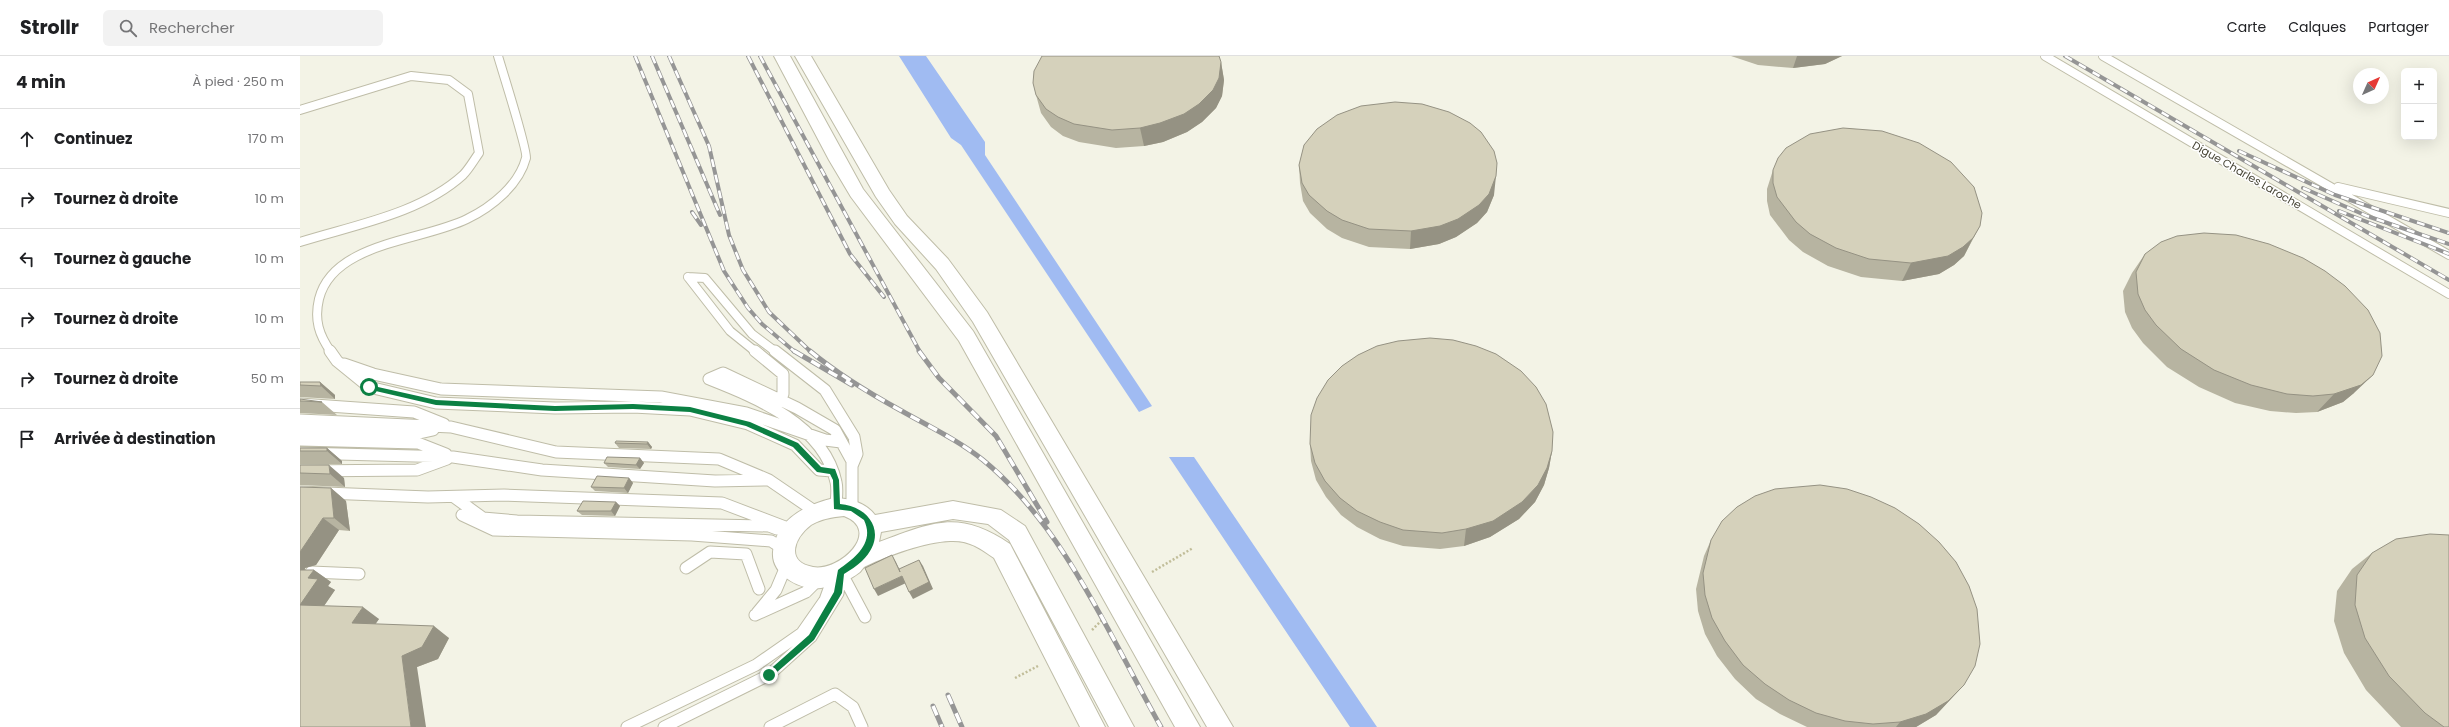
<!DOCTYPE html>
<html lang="fr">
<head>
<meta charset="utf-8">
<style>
  body { margin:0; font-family:Poppins,sans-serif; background:#f2f2f2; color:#202124 }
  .controls { position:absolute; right:12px; top:12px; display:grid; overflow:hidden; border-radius:6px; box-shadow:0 4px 16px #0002 }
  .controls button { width:36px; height:36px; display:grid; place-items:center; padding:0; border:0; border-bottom:1px solid #e0e0e0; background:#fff; color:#202124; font:20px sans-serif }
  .compass { position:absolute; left:2053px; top:12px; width:36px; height:36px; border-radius:50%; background:#fff; box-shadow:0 4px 16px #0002; rotate:45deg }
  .stop { position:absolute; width:12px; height:12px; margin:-9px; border:3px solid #0b8043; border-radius:50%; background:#fff }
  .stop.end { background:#0b8043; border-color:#fff; box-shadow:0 1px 4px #0008 }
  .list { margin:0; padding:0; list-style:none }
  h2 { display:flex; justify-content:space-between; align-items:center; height:52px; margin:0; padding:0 16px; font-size:17px }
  h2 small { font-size:13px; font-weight:400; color:#757577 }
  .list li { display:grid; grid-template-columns:26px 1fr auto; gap:12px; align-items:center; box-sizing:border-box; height:60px; padding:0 16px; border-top:1px solid #e0e0e0 }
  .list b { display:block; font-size:15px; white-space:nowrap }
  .list em { font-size:13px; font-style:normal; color:#757577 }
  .icon { flex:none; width:22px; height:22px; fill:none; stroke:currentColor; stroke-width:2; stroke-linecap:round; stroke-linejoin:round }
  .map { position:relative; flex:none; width:2149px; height:671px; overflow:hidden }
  header { display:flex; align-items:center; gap:24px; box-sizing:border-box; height:56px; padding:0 20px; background:#fff; border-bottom:1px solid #e0e0e0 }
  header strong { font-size:19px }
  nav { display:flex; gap:22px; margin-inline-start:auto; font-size:14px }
  .search { width:280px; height:36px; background:#f2f2f2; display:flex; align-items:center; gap:10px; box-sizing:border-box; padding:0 14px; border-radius:6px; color:#757577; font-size:15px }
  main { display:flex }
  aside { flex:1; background:#fff }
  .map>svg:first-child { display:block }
</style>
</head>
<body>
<header>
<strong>Strollr</strong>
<div class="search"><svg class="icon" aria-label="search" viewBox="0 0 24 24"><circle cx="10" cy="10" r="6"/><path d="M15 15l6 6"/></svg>Rechercher</div>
<nav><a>Carte</a><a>Calques</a><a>Partager</a></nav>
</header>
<main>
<aside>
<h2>4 min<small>À pied · 250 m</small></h2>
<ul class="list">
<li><svg class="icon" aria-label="ahead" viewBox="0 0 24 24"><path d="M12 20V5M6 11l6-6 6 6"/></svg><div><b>Continuez</b></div><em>170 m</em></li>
<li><svg class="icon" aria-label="right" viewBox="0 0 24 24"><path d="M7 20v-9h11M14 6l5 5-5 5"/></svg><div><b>Tournez à droite</b></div><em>10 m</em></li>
<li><svg class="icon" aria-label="left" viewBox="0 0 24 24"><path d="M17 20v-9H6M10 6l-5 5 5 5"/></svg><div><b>Tournez à gauche</b></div><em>10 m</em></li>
<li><svg class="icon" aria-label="right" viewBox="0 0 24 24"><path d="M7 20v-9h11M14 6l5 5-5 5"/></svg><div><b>Tournez à droite</b></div><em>10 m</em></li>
<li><svg class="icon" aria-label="right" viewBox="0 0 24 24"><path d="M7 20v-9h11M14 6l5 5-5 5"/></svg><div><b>Tournez à droite</b></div><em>50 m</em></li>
<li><svg class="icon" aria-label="arrive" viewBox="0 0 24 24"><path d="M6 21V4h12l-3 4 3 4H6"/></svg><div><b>Arrivée à destination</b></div></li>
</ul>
</aside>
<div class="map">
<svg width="2149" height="671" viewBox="0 0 2149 671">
  <rect width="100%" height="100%" fill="#f3f3e6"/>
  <path fill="#a0bbf2" d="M599 0H626L685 86V99L852 350 839 356 661 89 651 82Z
    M869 401H894L1077 671H1050Z"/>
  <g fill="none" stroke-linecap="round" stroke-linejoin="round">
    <g stroke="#bfbda8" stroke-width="10">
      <path id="service-far1" d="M1745 0 2149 238
        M1803 0 2149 199
        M0 54 111 20 149 24 168 38 179 97C174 104 169 113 163 119 120 158 54 169 0 186
        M2038 131 2149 157
        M388 221 405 222 452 278 476 296
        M388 221 430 275 456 296
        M31 296C19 279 14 264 19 243 33 186 123 185 167 163 192 151 219 129 226 102 228 95 202 14 198 0"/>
    </g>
    <g stroke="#bfbda8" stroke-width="13">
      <path id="service" d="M30 295 37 305 69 331 136 347 255 352 333 351 390 354 448 368 495 389 519 414 532 415
        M455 295 483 318V338L476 349
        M475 295 525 334 554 381 557 398 552 410
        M44 308 73 318 141 333 361 341 446 357 525 384 541 386
        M409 323 423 317 497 352 535 374 552 405V452
        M409 323C457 342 524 369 536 426 538 434 536 443 536 451
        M0 348 114 356 144 368
        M0 364 151 371 256 396 419 403 469 424 516 456
        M0 374 115 378 133 374
        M0 384 118 387 146 398
        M0 397 153 401 242 414 415 425 465 424
        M0 415 117 414 147 403
        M0 436 128 441 204 439 422 447 493 474
        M154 441 183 462 217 465 469 470 477 473
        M162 459 194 474 392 479 471 485 484 493
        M386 512 410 496 446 498 459 533
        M11 516 59 518
        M541 516 565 561
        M457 557 476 534 487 508
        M455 559 506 536 519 523
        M327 671 456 609 502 577 525 544 534 519
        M364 671 469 619 511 581 538 537 541 516
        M470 671 535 638 553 651 562 671"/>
    </g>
    <g stroke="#bfbda8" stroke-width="2">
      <path id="minor" d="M474 0H490L563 133 673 275 900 671H875L659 285 551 141 529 104Z
        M495 0H511L589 134 607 160 648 203 687 256 933 671H907L673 266 636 213 595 168 576 141Z
        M534 442C549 442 566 447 575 459L653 445 701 454 725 470 834 671H809L709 484 688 468 653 463 581 476 579 486C633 466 659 453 710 488L805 671H780L694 502C680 492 669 484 650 485 625 486 589 499 566 510 563 511 562 514 560 516 549 525 534 530 521 532 501 535 471 519 473 496 476 463 505 449 534 442ZM544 460C583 475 539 516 513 511 485 506 494 482 511 469 521 463 532 461 544 460Z"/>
    </g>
    <path stroke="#c1bd99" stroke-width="2.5" stroke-dasharray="2 2" stroke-linecap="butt" d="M852 516 893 492
      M792 574 804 562
      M715 622 738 610"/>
    <use href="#service-far1" stroke="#fff" stroke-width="8"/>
    <use href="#service" stroke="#fff" stroke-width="11"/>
    <use href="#minor" fill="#fff" fill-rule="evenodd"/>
    <g stroke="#959595" stroke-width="4">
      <path id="rail-far1" d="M335 0 424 215 448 252 462 268 495 296
        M352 0 420 159
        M369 0 409 90 429 179 443 214 469 256 511 296
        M448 0 550 198 584 241
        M460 0 620 296
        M1765 0 2149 224
        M1939 95 2035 139 2149 177
        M2003 132 2067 160 2149 188
        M2039 155 2149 198
        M392 156 401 169"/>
    </g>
    <g stroke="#959595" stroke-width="5">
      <path id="rail" d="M494 295 552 329
        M510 295C538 318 569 337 600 354 628 370 658 384 683 404 764 470 810 581 861 671
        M619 295 639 322 696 380 747 466
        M648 639 662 671
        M633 650 642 671"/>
    </g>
    <use href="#rail-far1" stroke="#fff" stroke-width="2.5" stroke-dasharray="8" stroke-linecap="butt"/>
    <use href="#rail" stroke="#fff" stroke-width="3.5" stroke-dasharray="10" stroke-linecap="butt"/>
  </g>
  <path fill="#b7b4a1" d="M1431 0H1542L1525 8 1493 12 1458 9Z
    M921 6 924 24 922 40 916 52 902 66 887 76 863 86 844 90 816 92 779 86 763 80 751 71 741 57 736 39Z
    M999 109 1194 139 1187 156 1177 167 1156 181 1139 188 1110 193 1069 191 1042 182 1027 173 1010 157 1003 145 1000 127Z
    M1473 114 1680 170 1664 200 1654 209 1639 218 1602 225 1561 221 1528 210 1503 196 1489 184 1470 159 1467 145V133Z
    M1845 198 2054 337 2043 346 2017 356 1996 357 1970 355 1935 347 1899 331 1867 311 1843 287 1832 272 1825 256 1823 235 1832 217Z
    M0 326H20L35 339V343L0 341Z
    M0 345 22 346 37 359 0 357Z
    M348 386 352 391 351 393 319 392 315 387Z
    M1010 388 1252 395 1249 412 1244 429 1235 446 1219 463 1190 481 1164 490 1140 493 1103 490 1080 483 1057 471 1041 459 1026 441 1016 424 1011 405Z
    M0 392H27L42 405V408H0Z
    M340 402 344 407 340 413 308 411 304 407Z
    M0 409 44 422 45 431 0 429Z
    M329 422 333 427 328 437 295 435 291 431Z
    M0 431 31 432 46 445 50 475 39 474 16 509 5 512V514H14L31 526 28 530 35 534 24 550 79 563 75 568 149 582 138 603 117 611 0 671Z
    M316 446 320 450 315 460 282 459 277 455Z
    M1411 484 1664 629 1636 659 1616 671H1507L1480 658 1456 643 1435 623 1417 600 1405 578 1398 555 1396 533 1404 500Z
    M2072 497 2149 671H2101L2066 634 2044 597 2034 565 2037 535 2052 513Z"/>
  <path fill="#959283" d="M1497 0H1542L1525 8 1493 12Z
    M921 6 924 24 922 40 916 52 902 66 887 76 863 86 844 90 840 72Z
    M1196 120 1194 139 1187 156 1177 167 1156 181 1139 188 1110 193 1111 175Z
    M1673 182 1664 200 1654 209 1639 218 1602 225 1611 207Z
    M2073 319 2054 337 2043 346 2017 356 2034 338Z
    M20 326 35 339V343L21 330Z
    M348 386 352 391 351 393 347 388Z
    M27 392 42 405V408L27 395Z
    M1252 395 1249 412 1244 429 1235 446 1219 463 1190 481 1164 490 1166 473Z
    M340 402 344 407 340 413 336 409Z
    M29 409 44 422 45 431 30 418Z
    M329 422 333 427 328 437 324 432Z
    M31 432 46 445 50 475 34 462Z
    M316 446 320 450 315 460 311 455Z
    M23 462 39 474 16 509 5 512 4 516 0 522V496Z
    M592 499 596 506 604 523 600 516Z
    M619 504 623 510 633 533 613 543 609 536Z
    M14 514 31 526 28 530 35 534 17 560 0 549 8 522Z
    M602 520 606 527 578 540 574 533Z
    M63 551 79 563 68 579 52 567Z
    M134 570 149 582 138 603 117 611 126 671H111L102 600Z
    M1664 629 1636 659 1616 671H1596L1600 666Z"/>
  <path fill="#d5d1bb" stroke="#959283" d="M742 0H919L921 6 919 22 913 34 899 48 884 58 860 67 840 72 812 74 774 68 758 61 746 53 736 39 733 27 734 15Z
    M1095 46 1122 48 1149 56 1170 67 1181 76 1194 95 1197 107 1196 120 1189 138 1179 149 1158 163 1140 170 1111 175 1069 173 1042 164 1027 155 1009 139 1002 127 999 109 1004 89 1017 73 1037 59 1061 50Z
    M1543 72 1582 75 1619 87 1651 106 1674 131 1682 157 1680 170 1673 182 1663 191 1648 200 1611 207 1569 203 1536 192 1510 178 1496 166 1477 141 1473 127V114L1478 102 1486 92 1510 78Z
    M1904 177 1936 179 1969 188 2003 202 2025 215 2045 230 2068 254 2080 277 2082 300 2073 319 2061 329 2034 338 2013 340 1987 338 1951 329 1914 314 1881 293 1856 269 1845 254 1838 238 1836 216 1845 198 1861 186 1877 180Z
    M1130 282 1153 284 1176 290 1196 298 1221 315 1236 331 1246 348 1253 376 1252 395 1247 412 1238 429 1222 446 1193 465 1166 473 1142 477 1103 474 1080 466 1057 455 1040 442 1025 425 1015 407 1010 388 1011 359 1017 342 1028 324 1042 310 1058 299 1077 290 1098 285Z
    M0 326H20L21 330 0 329Z
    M0 343 22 346 0 345Z
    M316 385 348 386 347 388 315 387Z
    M0 392H27V395H0Z
    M307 401 340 402 336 409 304 407Z
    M0 409H29L30 418 0 417Z
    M297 420 329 422 324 432 291 431Z
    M1520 429 1547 433 1571 441 1595 452 1619 468 1639 486 1656 506 1669 530 1677 553 1680 588 1675 610 1664 629 1648 645 1626 658 1600 666 1573 668 1545 665 1516 657 1489 644 1465 628 1443 609 1425 585 1412 562 1405 539 1403 517 1411 484 1422 465 1437 451 1455 440 1475 433Z
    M0 431 31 432 34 462H23L0 496Z
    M283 445 316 446 311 455H277Z
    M2130 478 2149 479V671H2144L2125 657 2089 620 2065 582 2055 549 2057 519 2072 497 2096 483Z
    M592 499 600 516 599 513 619 504 629 526 609 536 602 520 574 533 565 512Z
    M0 514H14L8 522 18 523 0 549Z
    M0 549 63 551 52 567 134 570 122 591 102 600 111 671H0Z"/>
  <path fill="#0b8043" d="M69 329 136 344 255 350 333 348 390 351 450 366 498 387 521 411 535 413 539 424 540 448C572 451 588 480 562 505 557 510 550 514 544 518L542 537 514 584 469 623 466 622V617L509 579 534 536 538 514C555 502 575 487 564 464L551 455 534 453 533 424 530 418 517 416 493 391 446 370 390 356 333 353 255 355 136 349 67 333Z"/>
  <g text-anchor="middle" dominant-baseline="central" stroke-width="3" stroke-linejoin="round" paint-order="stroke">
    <g font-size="11" fill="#464435" stroke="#fff">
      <text transform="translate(1947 119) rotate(30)">Digue Charles Laroche</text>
    </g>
  </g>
</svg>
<div class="controls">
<button>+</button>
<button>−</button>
</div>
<svg class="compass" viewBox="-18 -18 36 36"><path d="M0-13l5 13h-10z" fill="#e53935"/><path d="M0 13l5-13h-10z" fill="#757577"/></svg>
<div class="stop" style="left:69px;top:331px"></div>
<div class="stop end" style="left:469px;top:619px"></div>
</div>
</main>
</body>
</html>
